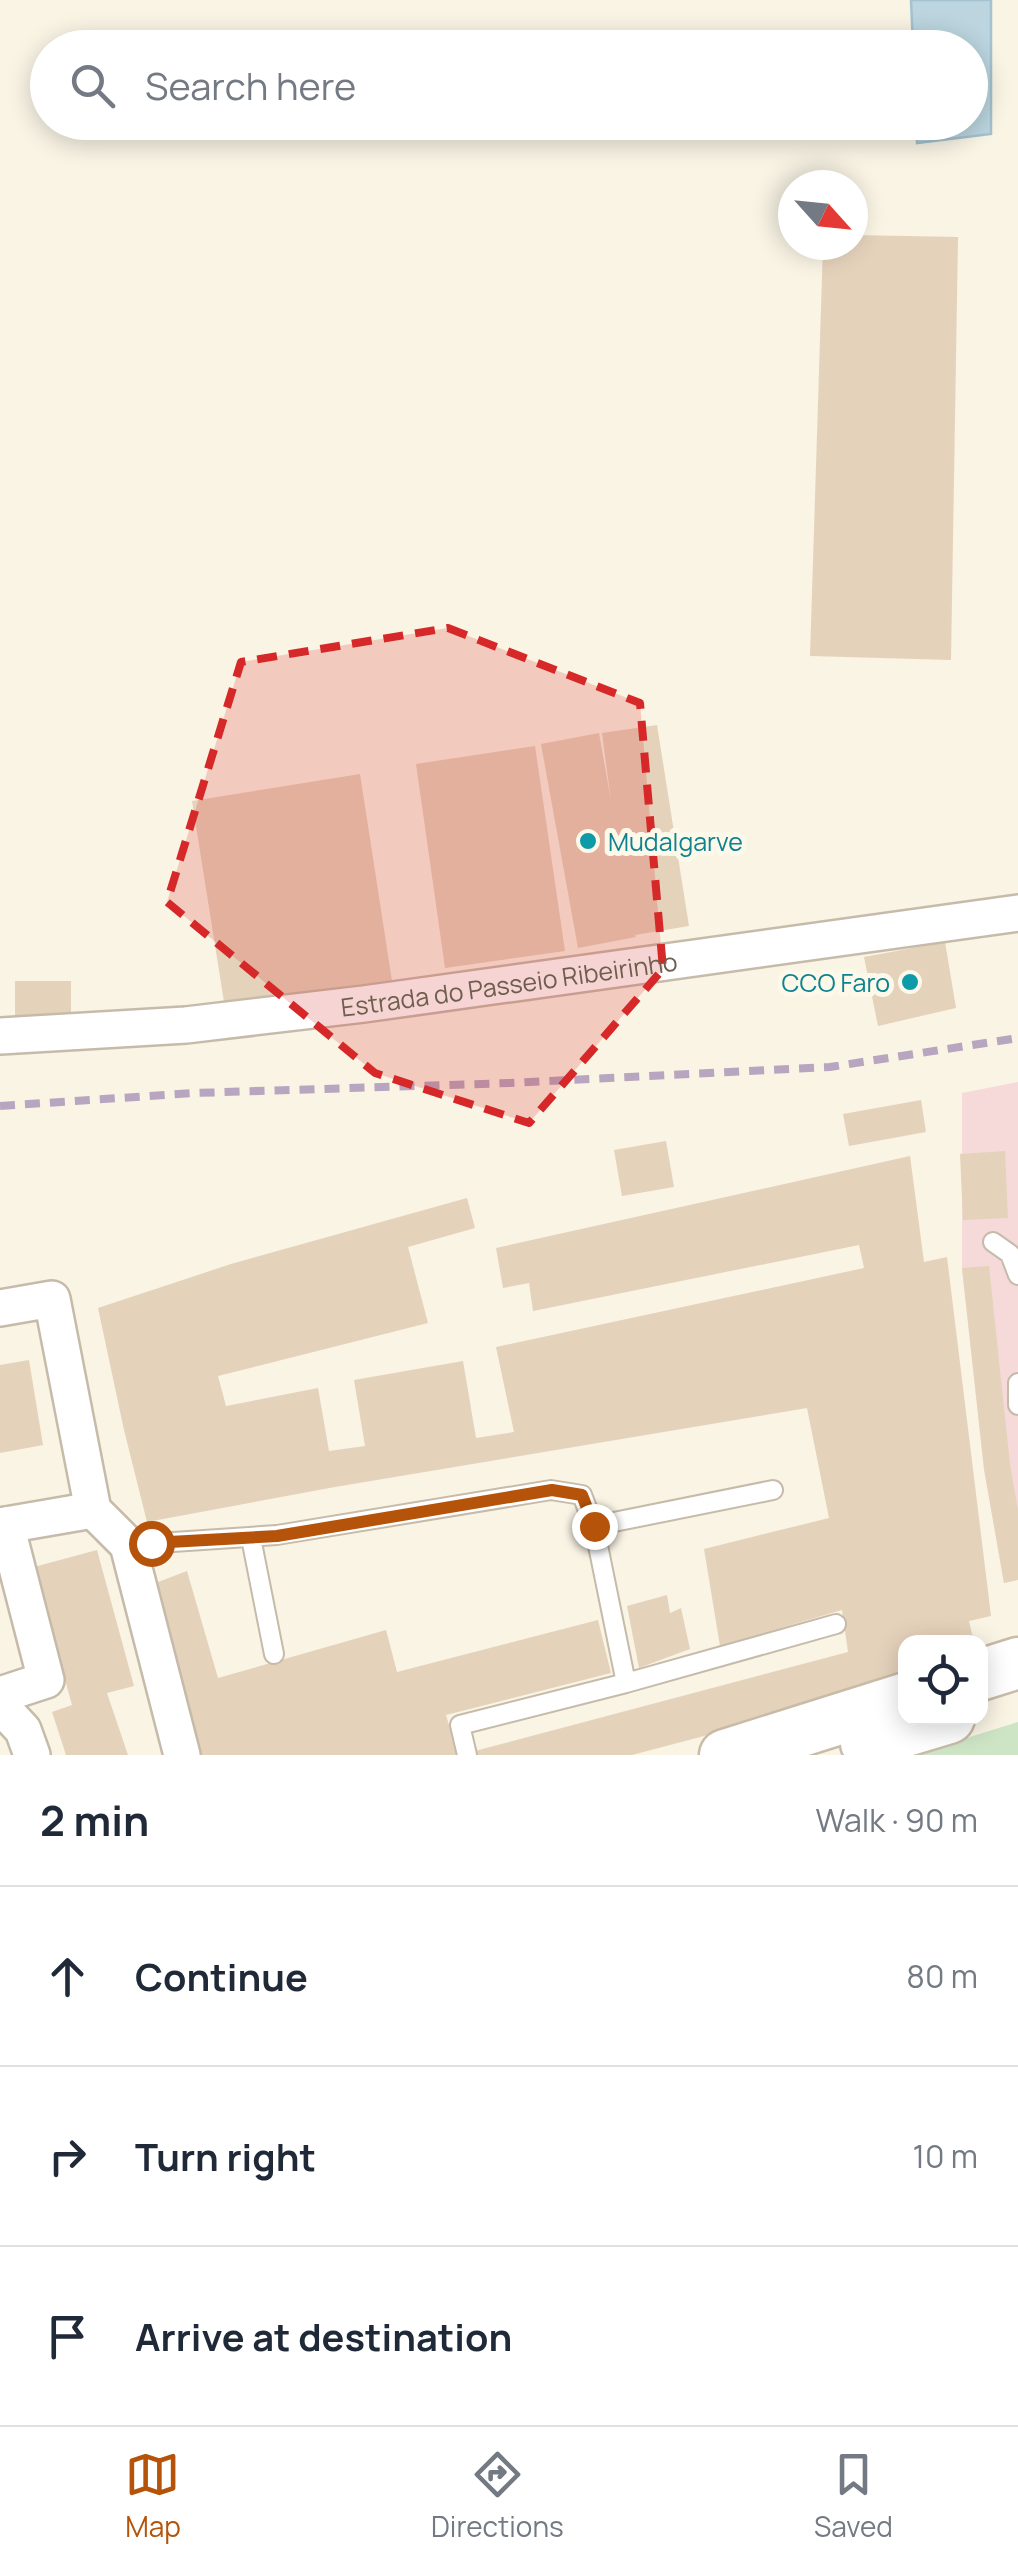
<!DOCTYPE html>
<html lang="en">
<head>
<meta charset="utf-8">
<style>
  body { margin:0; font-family:Manrope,sans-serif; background:#f2f2f3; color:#1f2937 }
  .controls { position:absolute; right:30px; bottom:30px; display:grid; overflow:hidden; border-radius:20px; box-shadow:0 5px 25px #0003 }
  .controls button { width:90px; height:90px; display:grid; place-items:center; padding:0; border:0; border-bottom:2px solid #e0e1e3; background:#fff; color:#1f2937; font:50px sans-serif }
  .compass { position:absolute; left:778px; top:170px; width:90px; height:90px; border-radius:50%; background:#fff; box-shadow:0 5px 25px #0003; rotate:117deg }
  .stop { position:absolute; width:30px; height:30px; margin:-22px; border:8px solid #b45309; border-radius:50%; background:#fff }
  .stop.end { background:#b45309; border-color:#fff; box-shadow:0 2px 10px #0008 }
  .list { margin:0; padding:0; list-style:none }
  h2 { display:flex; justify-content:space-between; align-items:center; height:130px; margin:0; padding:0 40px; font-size:42px }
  h2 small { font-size:32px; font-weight:400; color:#747a83 }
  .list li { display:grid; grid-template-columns:65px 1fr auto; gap:30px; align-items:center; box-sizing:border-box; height:180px; padding:0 40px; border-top:2px solid #e0e1e3 }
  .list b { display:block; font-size:38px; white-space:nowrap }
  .list em { font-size:32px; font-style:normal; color:#747a83 }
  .icon { flex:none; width:55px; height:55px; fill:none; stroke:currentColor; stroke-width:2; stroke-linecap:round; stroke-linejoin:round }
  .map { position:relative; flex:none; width:1018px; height:1755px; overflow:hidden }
  .search { position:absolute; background:#fff; box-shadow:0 5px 25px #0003; left:30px; right:30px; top:30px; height:110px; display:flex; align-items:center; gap:25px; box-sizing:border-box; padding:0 35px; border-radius:55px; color:#747a83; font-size:38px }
  .sheet { height:670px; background:#fff }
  nav { display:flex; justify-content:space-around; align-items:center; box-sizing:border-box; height:140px; border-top:2px solid #e0e1e3; background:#fff; font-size:28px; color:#747a83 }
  nav a { display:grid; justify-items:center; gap:5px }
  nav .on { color:#b45309 }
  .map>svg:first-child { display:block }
</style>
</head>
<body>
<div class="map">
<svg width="1018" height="1755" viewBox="0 0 1018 1755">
  <rect width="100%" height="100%" fill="#f9f4e4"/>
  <path fill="#f5dad9" d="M1018 1082V1579L1004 1583 984 1469 962 1268V1093Z"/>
  <path fill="#cde4c5" d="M1018 1722V1755H912Z"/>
  <path fill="#bcd5df" stroke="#a4c2d0" stroke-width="2.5" d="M911 0H991V134L917 143V123L970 122V48L913 47Z"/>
  <path fill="#e5d2bb" d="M853 235 958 237 951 660 810 656 823 245H853Z
    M657 725 689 926 635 935 636 937 578 948 541 744 599 733 611 801 602 733Z
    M535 746 565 951 445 968 416 764Z
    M360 774 392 981 225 1008 192 801Z
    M945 942 956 1008 878 1026 864 957Z
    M15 981H71V1022H15Z
    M921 1100 926 1132 849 1146 843 1114Z
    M666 1141 674 1187 622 1196 614 1150Z
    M1005 1151 1008 1218 963 1220 960 1154Z
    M910 1156 924 1262 947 1257 991 1616 969 1621 974 1642H906V1683L632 1755H476L475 1751 848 1652 842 1610 720 1646 704 1549 829 1518 807 1408 335 1487 147 1522 124 1430 98 1308 231 1264 467 1198 475 1228 408 1247 428 1323 218 1376 226 1406 318 1388 329 1451 365 1446 354 1380 463 1361 476 1438 514 1432 496 1347 864 1268 859 1245 533 1311 529 1283 503 1288 496 1248Z
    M989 1266 1010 1464 1018 1510V1580L1004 1583 984 1469 962 1268Z
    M29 1360 43 1445 0 1453V1365Z
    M97 1550 134 1686 107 1693 128 1755H66L52 1712 72 1705 34 1567Z
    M187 1571 218 1678 386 1630 397 1672 598 1620 611 1673 446 1715 458 1755H200L178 1679 158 1582Z
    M667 1595 670 1613 681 1608 690 1649 639 1668 627 1606Z"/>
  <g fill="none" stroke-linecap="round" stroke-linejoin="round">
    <g stroke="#c6bbaa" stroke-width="22">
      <path id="lane" d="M993 1242 1010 1254 1018 1275
        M1018 1383V1405
        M594 1526 773 1490
        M251 1538 274 1654
        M128 1545 277 1535 551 1490 582 1495 594 1526 626 1683
        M467 1755 460 1725 626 1683 836 1624"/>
    </g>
    <g stroke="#c6bbaa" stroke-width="40">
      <g id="street">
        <path id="s1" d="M0 1036 186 1025 364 1004 1018 913"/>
        <path d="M0 1308 52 1299 93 1510 128 1545 182 1755"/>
        <path d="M0 1526 93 1510"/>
        <path d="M4 1694 8 1714 23 1730 32 1755"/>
        <path d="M0 1695 46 1680 6 1525"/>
      </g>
    </g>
    <g stroke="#c8bca8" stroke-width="55">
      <path id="secondary" d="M980 1675 1018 1663
        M866 1743 949 1718
        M725 1755 906 1698"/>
    </g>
    <use href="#lane" stroke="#fff" stroke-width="18"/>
    <use href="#street" stroke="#fff" stroke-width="35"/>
    <use href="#secondary" stroke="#fff" stroke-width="50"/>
    <path stroke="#b8a5c0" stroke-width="8" stroke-dasharray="15 10" stroke-linecap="butt" d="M0 1106 195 1093 510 1083 830 1067 1018 1038"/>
  </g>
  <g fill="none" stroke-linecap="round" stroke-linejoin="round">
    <path stroke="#b45309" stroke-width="12" d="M151 1543 277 1536 552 1490 582 1495 594 1526"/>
  </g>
  <path fill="#d62828" fill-opacity="0.2" stroke="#d62828" stroke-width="8" stroke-dasharray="20 12" stroke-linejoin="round" d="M448 628 640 703 663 969 529 1123 375 1073 167 902 241 662Z"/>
  <g fill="#0f9aa8" stroke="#fcf8ea" stroke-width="4">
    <circle cx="588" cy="841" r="10"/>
    <circle cx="910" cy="982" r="10"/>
  </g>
  <g text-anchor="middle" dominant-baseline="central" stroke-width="10" stroke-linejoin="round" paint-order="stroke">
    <g font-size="25" fill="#0d838f" stroke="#fcf8ea" text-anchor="start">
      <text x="608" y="841">Mudalgarve</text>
      <text x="890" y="982" text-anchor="end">CCO Faro</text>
    </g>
    <g font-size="25" fill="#6e5e4d" stroke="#fcf8ea">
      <text stroke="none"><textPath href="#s1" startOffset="512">Estrada do Passeio Ribeirinho</textPath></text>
    </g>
  </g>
</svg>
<div class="controls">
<button><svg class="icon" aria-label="locate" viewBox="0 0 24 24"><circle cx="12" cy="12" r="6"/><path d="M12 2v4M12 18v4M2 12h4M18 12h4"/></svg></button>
</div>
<svg class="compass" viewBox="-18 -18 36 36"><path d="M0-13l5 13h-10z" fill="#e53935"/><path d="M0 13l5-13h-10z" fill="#747a83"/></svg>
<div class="stop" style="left:151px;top:1543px"></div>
<div class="stop end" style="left:594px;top:1526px"></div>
<div class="search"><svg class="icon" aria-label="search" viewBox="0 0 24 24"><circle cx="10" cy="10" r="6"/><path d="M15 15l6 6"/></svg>Search here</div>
</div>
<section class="sheet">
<h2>2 min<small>Walk · 90 m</small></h2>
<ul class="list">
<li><svg class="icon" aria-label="ahead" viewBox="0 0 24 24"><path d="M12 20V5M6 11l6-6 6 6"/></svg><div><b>Continue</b></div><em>80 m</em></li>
<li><svg class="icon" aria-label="right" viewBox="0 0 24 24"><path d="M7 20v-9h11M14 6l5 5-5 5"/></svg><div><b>Turn right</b></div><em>10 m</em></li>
<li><svg class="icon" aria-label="arrive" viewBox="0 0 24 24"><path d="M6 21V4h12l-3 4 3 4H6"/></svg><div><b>Arrive at destination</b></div></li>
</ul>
</section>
<nav>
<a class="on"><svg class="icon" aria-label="map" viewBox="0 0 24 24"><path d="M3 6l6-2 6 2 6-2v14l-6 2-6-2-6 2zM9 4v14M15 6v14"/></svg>Map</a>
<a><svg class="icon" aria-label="directions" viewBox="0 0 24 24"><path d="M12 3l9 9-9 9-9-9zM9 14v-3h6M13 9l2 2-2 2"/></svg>Directions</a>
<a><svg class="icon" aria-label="saved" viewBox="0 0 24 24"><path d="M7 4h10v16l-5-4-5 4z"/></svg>Saved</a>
</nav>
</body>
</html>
